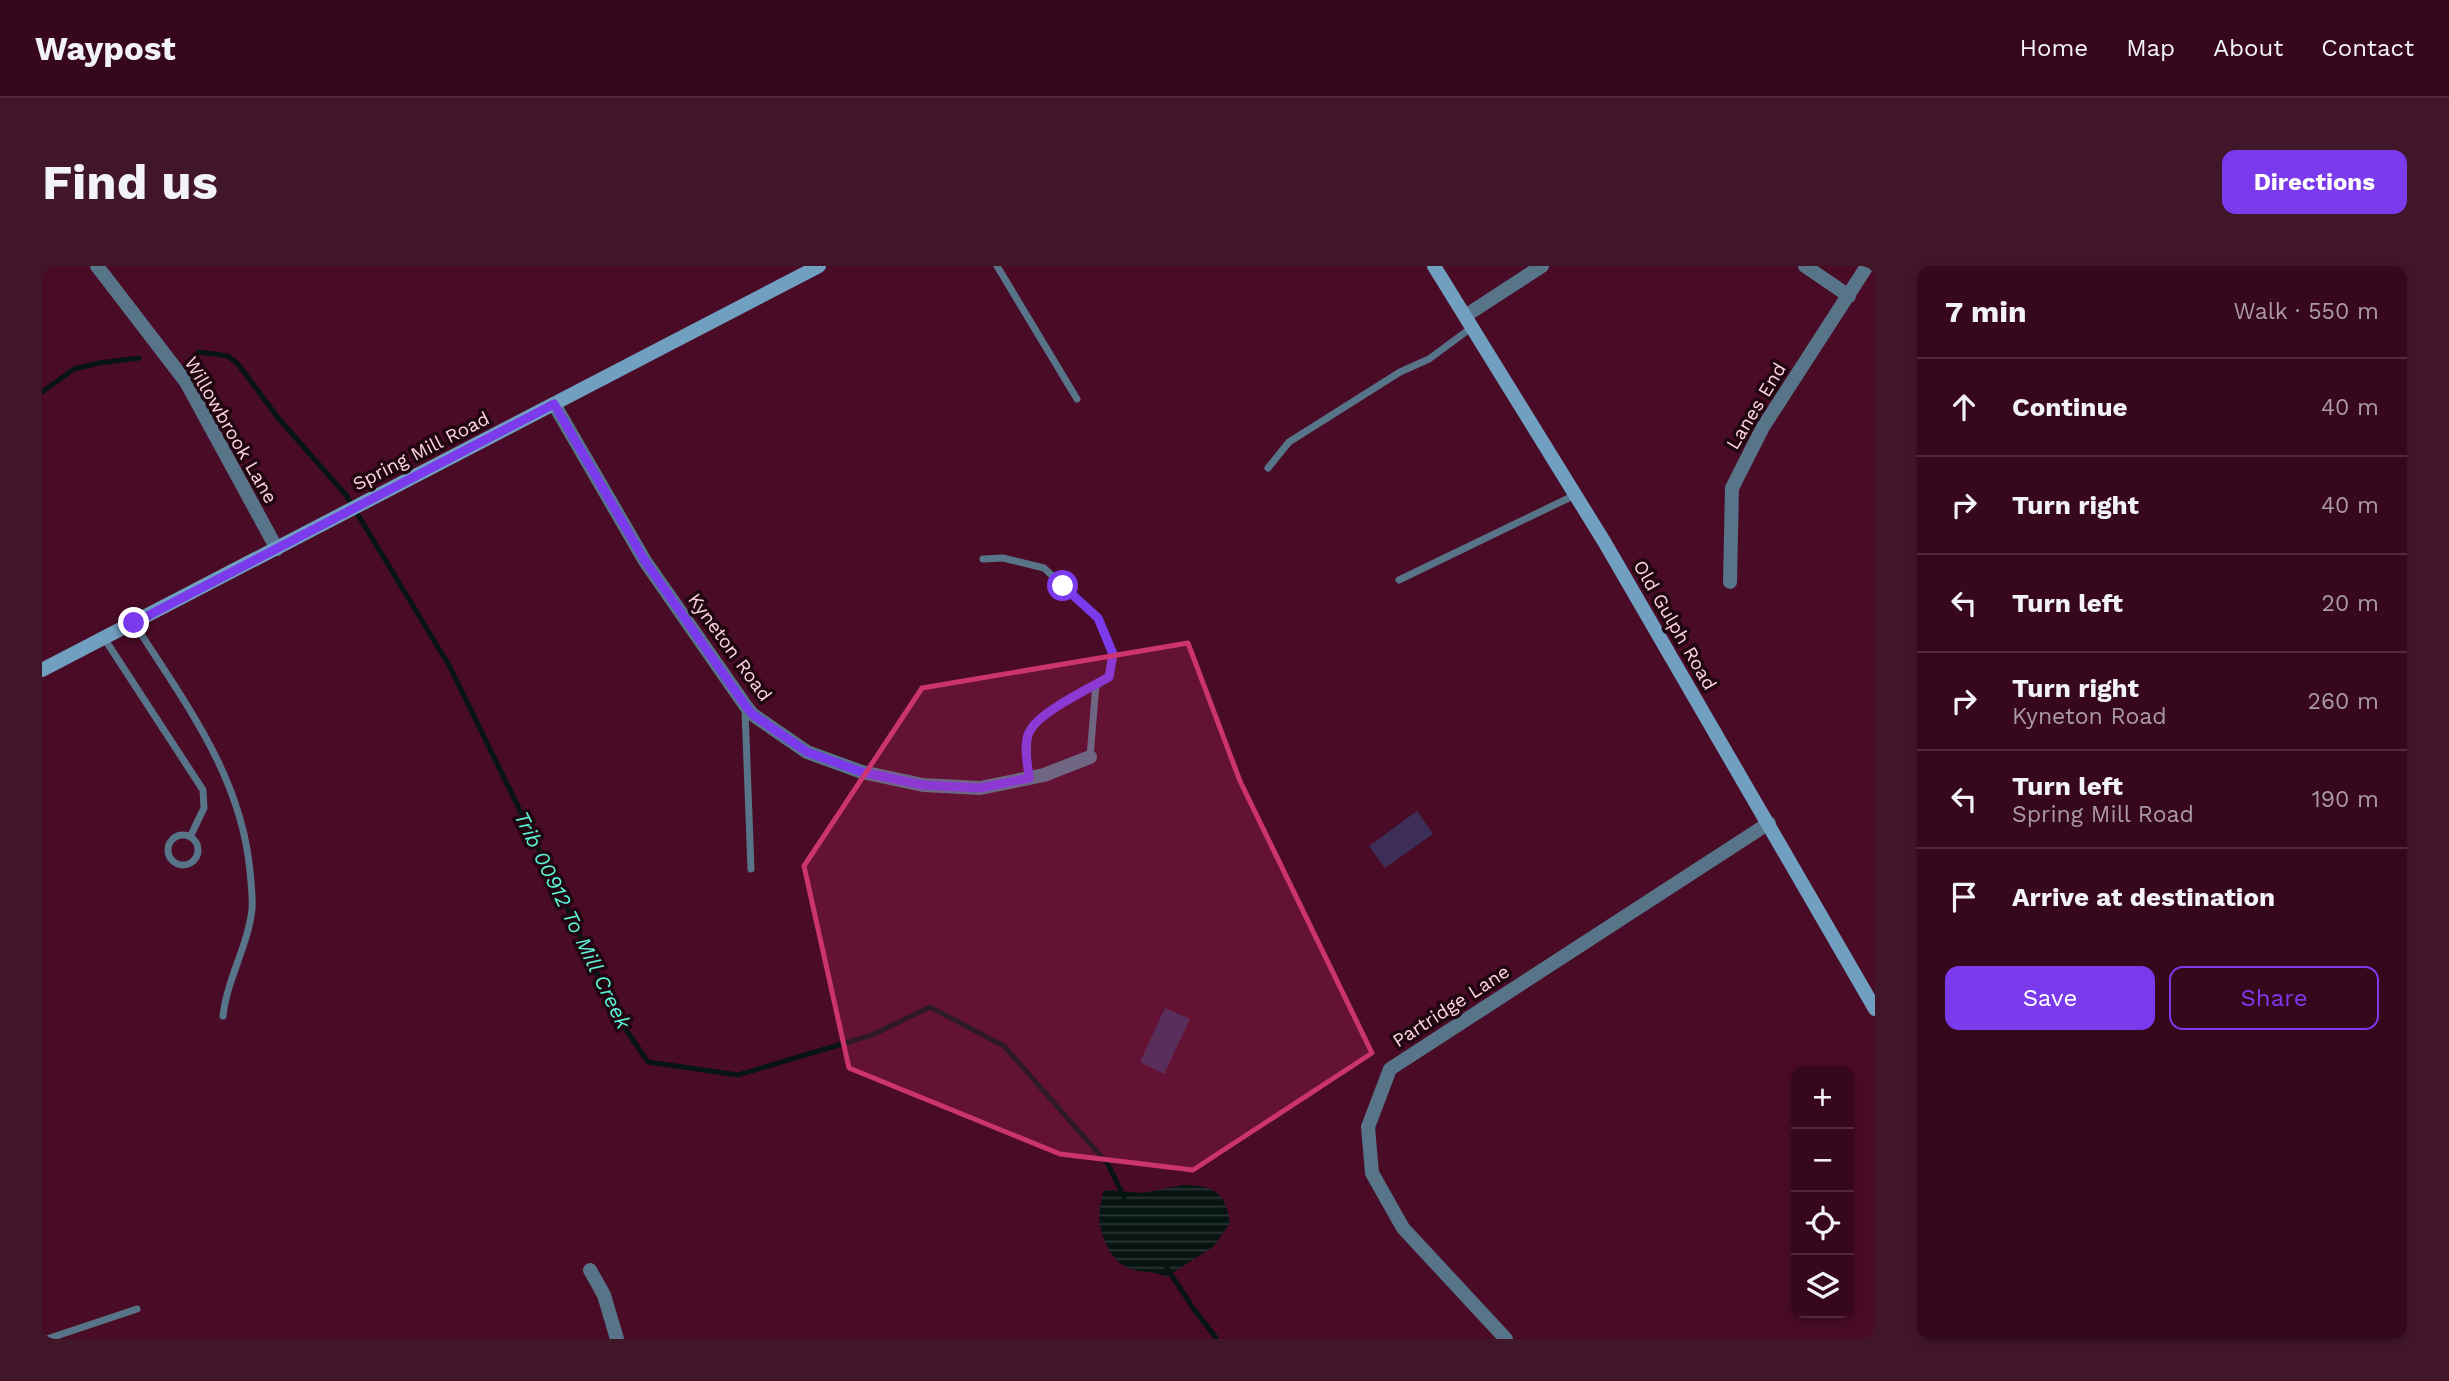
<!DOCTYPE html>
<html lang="en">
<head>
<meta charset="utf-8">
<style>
  body { margin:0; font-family:"Work Sans",sans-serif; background:#421629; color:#f1f3f6 }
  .controls { position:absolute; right:21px; bottom:21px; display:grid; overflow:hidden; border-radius:14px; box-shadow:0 4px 10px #0003 }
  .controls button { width:63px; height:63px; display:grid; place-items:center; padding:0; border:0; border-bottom:2px solid #51293b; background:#37081c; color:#f1f3f6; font:35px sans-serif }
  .stop { position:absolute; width:21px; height:21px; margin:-16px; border:5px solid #7c3aed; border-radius:50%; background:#fff }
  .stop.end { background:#7c3aed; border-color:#fff; box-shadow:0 2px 7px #0008 }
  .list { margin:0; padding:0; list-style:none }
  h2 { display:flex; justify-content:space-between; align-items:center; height:91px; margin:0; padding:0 28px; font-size:30px }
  h2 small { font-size:23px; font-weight:400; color:#aa9aa3 }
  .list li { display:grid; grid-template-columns:46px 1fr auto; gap:21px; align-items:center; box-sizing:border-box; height:98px; padding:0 28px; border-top:2px solid #51293b }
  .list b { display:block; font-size:26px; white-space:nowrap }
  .list p { margin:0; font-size:23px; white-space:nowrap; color:#aa9aa3 }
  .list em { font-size:23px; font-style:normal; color:#aa9aa3 }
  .actions { display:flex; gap:14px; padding:21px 28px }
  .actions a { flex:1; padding:16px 0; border:2px solid #7c3aed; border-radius:14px; text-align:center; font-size:24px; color:#7c3aed }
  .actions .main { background:#7c3aed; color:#fff }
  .icon { flex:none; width:38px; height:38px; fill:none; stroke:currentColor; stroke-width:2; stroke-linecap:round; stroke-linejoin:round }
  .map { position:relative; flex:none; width:1833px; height:1073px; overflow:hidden; border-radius:14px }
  header { display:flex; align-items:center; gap:42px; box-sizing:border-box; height:98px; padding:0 35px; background:#37081c; border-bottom:2px solid #51293b }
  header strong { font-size:33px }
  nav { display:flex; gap:38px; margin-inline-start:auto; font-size:24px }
  .intro { display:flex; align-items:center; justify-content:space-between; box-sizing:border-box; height:168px; padding:0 42px }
  h1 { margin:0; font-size:49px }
  .button { padding:18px 32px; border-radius:14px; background:#7c3aed; color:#fff; font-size:24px; font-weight:700 }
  main { display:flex; gap:42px; padding:0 42px }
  aside { flex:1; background:#37081c; border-radius:14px; box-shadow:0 4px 10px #0003 }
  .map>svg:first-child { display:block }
</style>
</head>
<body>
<header>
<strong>Waypost</strong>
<nav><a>Home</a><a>Map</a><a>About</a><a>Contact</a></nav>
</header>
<div class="intro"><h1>Find us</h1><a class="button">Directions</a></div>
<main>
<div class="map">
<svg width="1833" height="1073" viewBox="0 0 1833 1073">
  <defs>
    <pattern id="water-rules" width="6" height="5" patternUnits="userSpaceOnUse" patternTransform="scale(1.75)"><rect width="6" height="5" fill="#071512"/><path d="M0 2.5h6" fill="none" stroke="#2c3634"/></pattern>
  </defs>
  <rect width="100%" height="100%" fill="#490b26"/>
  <path fill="#3d2e57" d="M1375 545 1391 568 1343 602 1327 580Z
    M1123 742 1148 753 1122 808 1098 796Z"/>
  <path fill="url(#water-rules)" d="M1141 919C1172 919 1184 927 1188 957L1171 981 1124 1011C1110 1003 1095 1008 1082 1000 1066 990 1054 961 1058 942 1058 936 1061 931 1061 925L1069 924 1100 927Z"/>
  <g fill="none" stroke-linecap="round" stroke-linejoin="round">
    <path stroke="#071512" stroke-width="5" d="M157 86 186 90 196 98 237 153 304 229 408 401 522 635 574 749 606 796 696 809 830 769 888 741 962 780 1066 898 1082 931
      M0 126 32 103 57 97 97 92
      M1125 1002 1151 1042 1175 1073"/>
    <path stroke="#577489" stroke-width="7" d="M955 0 1035 133
      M1226 202 1247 176 1358 106 1387 93 1429 62
      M941 293 961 292 1002 302 1056 352 1071 388 1067 411C1048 422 993 447 987 468 983 482 986 497 987 512
      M1357 314 1533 229
      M92 357C142 436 199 509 208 605 209 618 211 631 210 643 206 680 185 713 181 750
      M62 372 161 524 162 542 148 571
      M703 444 709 603
      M1048 491 1054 418
      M126 584a15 15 0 1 1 30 0a15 15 0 1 1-30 0Z
      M5 1073 95 1043"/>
    <path stroke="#577489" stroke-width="14" d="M55 0 144 116 235 283
      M1763 0 1807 30
      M1423 50 1500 0
      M512 138 603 295 703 439 710 448 765 486 820 506 881 519 938 522 1002 509 1048 491
      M1688 316 1690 222 1721 161 1825 0
      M548 1004 562 1029 575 1073
      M1464 1073 1361 962 1330 907 1326 861 1348 803 1727 557"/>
    <path stroke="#709fc0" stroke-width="14" d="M1392 0 1563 277 1833 743
      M0 404 777 0"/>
  </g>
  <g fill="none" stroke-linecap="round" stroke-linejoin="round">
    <path stroke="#7c3aed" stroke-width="9" d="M92 357 512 138 603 295 703 439 710 448 765 486 820 506 881 519 938 522 987 512C986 498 980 476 989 463 1000 445 1048 422 1067 411L1071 388 1056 352 1021 320"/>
  </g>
  <path fill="#cb346f" fill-opacity="0.2" stroke="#cb346f" stroke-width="5" stroke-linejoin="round" d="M1146 377 1198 515 1330 787 1151 904 1018 888 807 802 762 600 880 422Z"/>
  <g text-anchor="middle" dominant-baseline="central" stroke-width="7" stroke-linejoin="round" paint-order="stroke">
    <g font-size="19" fill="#fdd4e0" stroke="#200610">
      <text transform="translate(1714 140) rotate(-59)">Lanes End</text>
      <text transform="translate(189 164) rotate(60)">Willowbrook Lane</text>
      <text transform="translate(379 185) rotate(-27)">Spring Mill Road</text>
      <text transform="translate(1633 359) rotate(60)">Old Gulph Road</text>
      <text transform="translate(688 381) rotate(54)">Kyneton Road</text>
      <text transform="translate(1409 740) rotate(-33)">Partridge Lane</text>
    </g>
    <g font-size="21" font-style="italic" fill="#5df5da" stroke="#200610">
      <text transform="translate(531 654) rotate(64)">Trib 00912 To Mill Creek</text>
    </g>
  </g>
</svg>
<div class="controls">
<button>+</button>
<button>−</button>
<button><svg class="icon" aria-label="locate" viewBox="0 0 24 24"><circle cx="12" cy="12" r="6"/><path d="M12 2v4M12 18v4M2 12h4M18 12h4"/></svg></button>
<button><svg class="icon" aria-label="layers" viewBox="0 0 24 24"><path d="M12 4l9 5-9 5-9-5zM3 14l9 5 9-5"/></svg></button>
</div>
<div class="stop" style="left:1021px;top:320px"></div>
<div class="stop end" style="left:92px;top:357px"></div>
</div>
<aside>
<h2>7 min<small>Walk · 550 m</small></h2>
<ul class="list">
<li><svg class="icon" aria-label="ahead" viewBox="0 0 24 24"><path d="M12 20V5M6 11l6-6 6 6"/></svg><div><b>Continue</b></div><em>40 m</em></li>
<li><svg class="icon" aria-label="right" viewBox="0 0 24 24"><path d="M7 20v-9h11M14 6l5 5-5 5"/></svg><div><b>Turn right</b></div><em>40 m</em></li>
<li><svg class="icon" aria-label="left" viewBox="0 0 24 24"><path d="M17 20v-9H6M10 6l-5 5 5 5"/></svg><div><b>Turn left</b></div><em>20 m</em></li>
<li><svg class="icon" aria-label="right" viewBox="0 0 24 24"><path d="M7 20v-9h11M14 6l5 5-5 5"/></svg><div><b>Turn right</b><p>Kyneton Road</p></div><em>260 m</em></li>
<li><svg class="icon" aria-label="left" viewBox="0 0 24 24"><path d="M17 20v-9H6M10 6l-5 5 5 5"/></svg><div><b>Turn left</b><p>Spring Mill Road</p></div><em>190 m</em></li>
<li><svg class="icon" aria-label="arrive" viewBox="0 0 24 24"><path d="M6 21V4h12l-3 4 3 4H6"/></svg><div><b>Arrive at destination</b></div></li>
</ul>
<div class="actions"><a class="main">Save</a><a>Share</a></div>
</aside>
</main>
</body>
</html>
